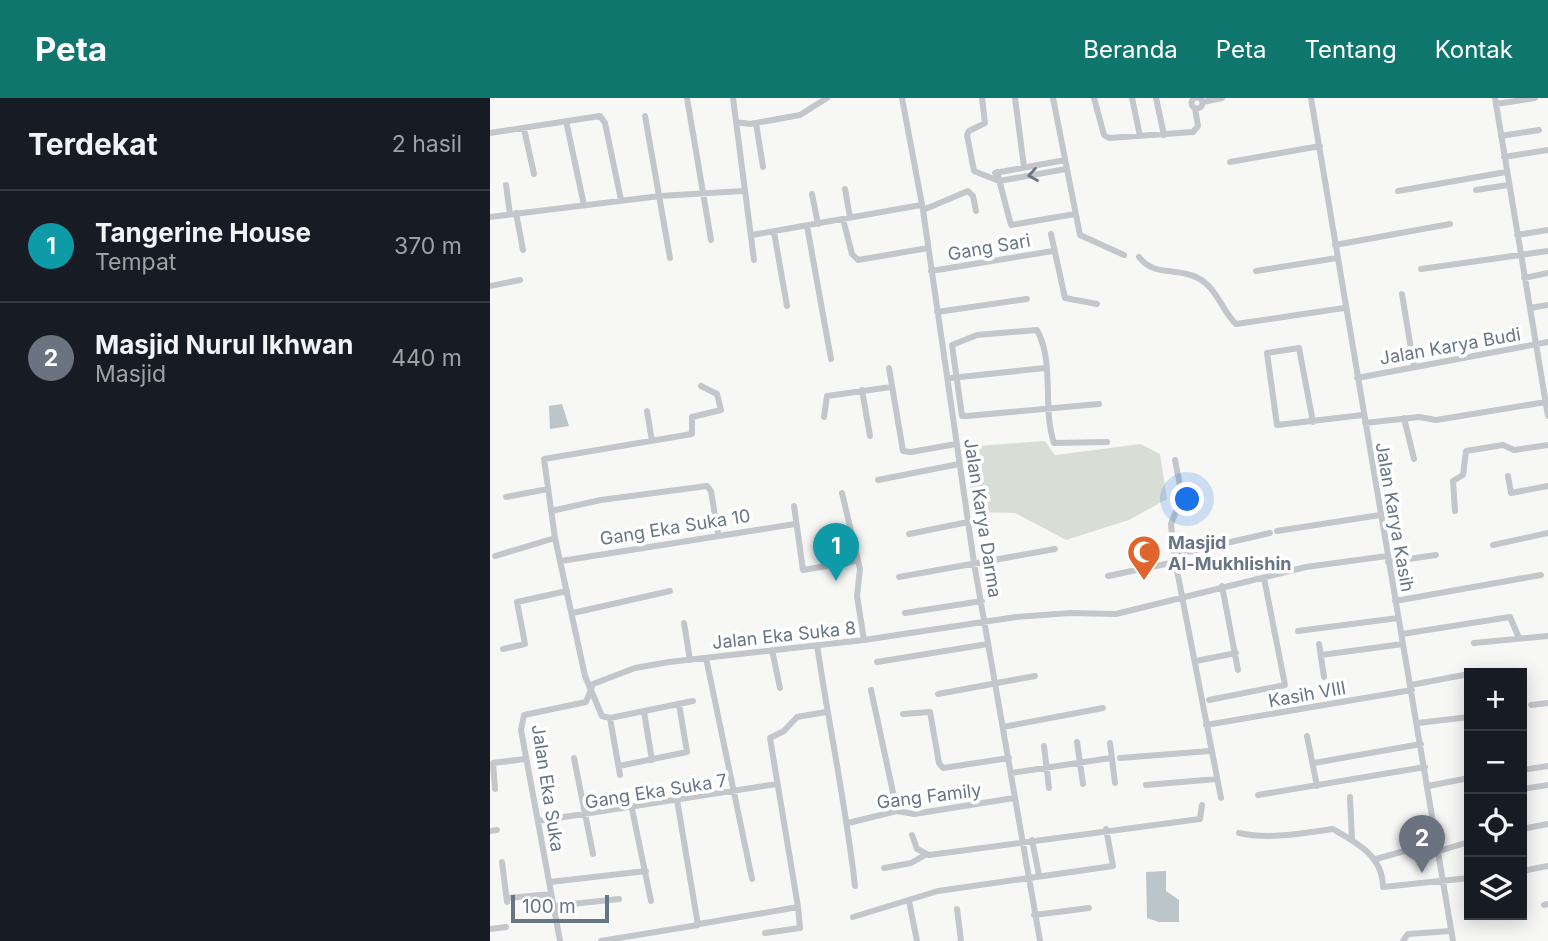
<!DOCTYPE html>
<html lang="id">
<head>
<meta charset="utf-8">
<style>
  body { margin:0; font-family:Inter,sans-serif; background:#242831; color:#f1f3f6 }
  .controls { position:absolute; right:21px; bottom:21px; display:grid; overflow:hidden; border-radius:0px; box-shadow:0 4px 18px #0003 }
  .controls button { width:63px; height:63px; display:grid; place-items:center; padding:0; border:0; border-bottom:2px solid #363941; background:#171b24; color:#f1f3f6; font:35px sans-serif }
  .scale { position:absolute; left:21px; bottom:18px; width:98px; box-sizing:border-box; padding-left:7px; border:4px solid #677585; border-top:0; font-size:19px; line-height:24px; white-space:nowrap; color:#677585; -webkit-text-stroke:5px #fff; paint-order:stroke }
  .you { position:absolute; left:698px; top:402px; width:24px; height:24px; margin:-18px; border:5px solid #fff; border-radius:50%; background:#1a73e8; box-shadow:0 0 0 10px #1a73e833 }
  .badge { display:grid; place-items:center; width:46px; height:46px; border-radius:50%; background:#0f766e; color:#fff; font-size:23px; font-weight:700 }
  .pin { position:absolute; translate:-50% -58px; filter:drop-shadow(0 2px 4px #0008) }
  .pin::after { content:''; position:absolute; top:37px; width:24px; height:21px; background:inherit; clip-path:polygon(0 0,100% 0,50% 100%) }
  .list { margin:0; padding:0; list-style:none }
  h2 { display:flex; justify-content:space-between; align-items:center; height:91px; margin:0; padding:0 28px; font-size:30px }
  h2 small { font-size:23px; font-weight:400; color:#9ea1a6 }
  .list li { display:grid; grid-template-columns:46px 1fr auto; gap:21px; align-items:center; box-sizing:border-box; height:112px; padding:0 28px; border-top:2px solid #363941 }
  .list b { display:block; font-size:26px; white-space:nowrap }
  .list p { margin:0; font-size:23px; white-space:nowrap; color:#9ea1a6 }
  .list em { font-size:23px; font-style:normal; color:#9ea1a6 }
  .icon { flex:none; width:38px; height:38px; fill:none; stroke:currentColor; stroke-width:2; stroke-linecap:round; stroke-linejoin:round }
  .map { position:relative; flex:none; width:1058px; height:843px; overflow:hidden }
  header { display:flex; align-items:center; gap:42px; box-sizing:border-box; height:98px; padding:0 35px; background:#0f766e; color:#fff }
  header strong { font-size:33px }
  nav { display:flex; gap:38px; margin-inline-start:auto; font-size:24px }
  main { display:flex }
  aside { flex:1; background:#171b24 }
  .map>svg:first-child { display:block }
</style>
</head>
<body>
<header>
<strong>Peta</strong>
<nav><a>Beranda</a><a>Peta</a><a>Tentang</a><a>Kontak</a></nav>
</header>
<main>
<aside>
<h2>Terdekat<small>2 hasil</small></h2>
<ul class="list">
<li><span class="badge" style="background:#0f9aa8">1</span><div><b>Tangerine House</b><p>Tempat</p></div><em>370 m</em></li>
<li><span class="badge" style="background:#6b7280">2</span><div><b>Masjid Nurul Ikhwan</b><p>Masjid</p></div><em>440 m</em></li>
</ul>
</aside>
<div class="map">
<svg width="1058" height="843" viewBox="0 0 1058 843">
  <rect width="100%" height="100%" fill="#f7f8f5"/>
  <path fill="#d8ded6" d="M555 343 565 357 651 346 670 356 677 401 639 422 576 442 525 415 484 414 473 349Z"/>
  <path fill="#bbc5ca" d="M72 306 79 328 60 331 59 308Z
    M676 773V793L689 802V824H669L657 820 656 774Z"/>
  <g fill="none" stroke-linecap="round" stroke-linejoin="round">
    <path stroke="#c3c6ca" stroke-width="6" d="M701.5 5a5.5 5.5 0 1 1 11 0a5.5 5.5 0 1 1-11 0Z
      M197 0 221 142
      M243 0 264 162
      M412 0 433 112 484 465 550 843
      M492 0 495 25 479 33 477 37 484 73 509 83 576 71
      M525 0 534 69
      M563 0 590 137 634 157
      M604 0 614 37 619 40 703 34 708 28 705 10
      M642 0 650 38
      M666 0 674 37
      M821 0 963 843
      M1005 0 1058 318
      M713 4 732 0
      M1006 6 1045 0
      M155 18 180 160
      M76 23 94 107
      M246 24 260 26 310 17 337 0
      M266 25 273 69
      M34 31 44 76
      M0 35 110 18 115 25 131 102
      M1011 38 1049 32
      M1014 59 1058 52
      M740 64 830 48
      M507 74 521 127 585 116
      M505 75 575 62
      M16 87 20 116
      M355 91 360 119
      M986 92 1018 87
      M908 93 1016 74
      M322 96 328 126
      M433 112 478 93 483 98 486 113
      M26 115 33 152
      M0 119 170 98 253 93
      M353 121 362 156 368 162 438 150
      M317 128 341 261
      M284 134 297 208
      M561 136 575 200 607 206
      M262 137 431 107
      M1027 137 1058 132
      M845 147 960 126
      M649 159C664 179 687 169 708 180 727 190 732 213 746 226L854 210
      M931 171 1058 153
      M441 173 563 153
      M766 173 847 160
      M1034 180 1058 175
      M0 188 30 182
      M912 196 924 269
      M1040 210 1058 207
      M447 214 537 201
      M399 270 413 353 421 354 466 346
      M461 280 555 270
      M867 280 1058 244
      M372 292 380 338
      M609 306 477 318H472L462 247 487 237 547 232C565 265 552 310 564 345L617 344
      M157 313 162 343
      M334 319 337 298 401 289
      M914 320 924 361
      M823 324 809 250 777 255 787 327 873 317
      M875 325 929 319 946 322 1056 304
      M685 362 692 398 681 426 684 457 731 700
      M1018 378 1021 395 1058 388
      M388 382 469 366
      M352 395 370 471 367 498 374 542
      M16 399 58 391
      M304 408 313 472 366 463
      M61 413 111 402 217 388 221 393 228 436
      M965 413 963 383 973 377 976 353 1013 347 1024 352 1058 347
      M787 433 890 417
      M419 436 478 424
      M1003 447 1058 435
      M684 457 780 435
      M5 458 65 440
      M71 463 305 426
      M898 464 946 457
      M618 478 685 464
      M409 479 565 451
      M732 488 748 572
      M905 503 1051 477
      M83 515 180 493
      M415 515 492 503
      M194 525 200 562
      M808 533 908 520
      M912 536 1020 519 1029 540
      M984 545 1058 538
      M829 546 834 579
      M327 547C339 628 356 708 365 788
      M13 551 35 546 27 504 77 493
      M282 552 290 590
      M831 557 913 546
      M216 560 262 781
      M706 563 746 555
      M387 564 498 546
      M984 575 990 574
      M921 587 979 576
      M381 592 407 713
      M448 596 545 578
      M719 602 795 587 774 480
      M203 603 120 620 112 618 95 578 65 440 54 361 202 336V319L231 312 227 296 211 288
      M1041 607 1058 605
      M154 614 162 662
      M413 616 440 614 449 665 453 670 519 660
      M120 620 130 677
      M928 625 979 619
      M716 627 922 592
      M513 629 613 610
      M817 638 827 688
      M587 644 593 686
      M620 645 625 685
      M554 648 559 690
      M84 660 103 756
      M630 660 720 653
      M824 665 931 646
      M129 668 197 654 189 606
      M1032 672 1058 668
      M521 675 621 660
      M656 687 727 681
      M938 688 979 680
      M5 691 3 665 35 661
      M1032 691 1058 687
      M768 697 935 669
      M860 699 862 742
      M142 711 161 803
      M48 723 287 686
      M358 725 407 713 424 716 524 700
      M1032 731 1058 726
      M0 733 7 732
      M749 735C779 742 814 735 843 731 867 745 893 758 893 789L979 780
      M422 737 427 751 439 757 710 721 712 707
      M542 742 549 777
      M949 753 979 744
      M886 761 918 752
      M12 764 17 804
      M394 770 421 765 435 757
      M1032 773 1058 768
      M60 784 156 773
      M17 800 61 796
      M419 803 427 843
      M1054 807 1058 806
      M63 808 129 801
      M308 809 280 640 294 633 307 619 336 614
      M467 811 471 843
      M544 817 599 810
      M363 819 448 793 623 768 616 731
      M209 826 308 809 310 830 275 835
      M0 831 16 829
      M70 843 31 632 34 617 96 604 103 586 145 570 179 564 374 542 526 519 580 515 626 516 816 469 897 458
      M111 843 208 827 187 702
      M913 843 918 836 961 833"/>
  </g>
  <defs><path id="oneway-chevron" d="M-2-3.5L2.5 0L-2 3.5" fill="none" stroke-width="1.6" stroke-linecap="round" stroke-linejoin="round" transform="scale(1.75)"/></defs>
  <use stroke="#677585" href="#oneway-chevron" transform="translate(543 77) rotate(170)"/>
  <defs>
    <g id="mosque-pin" transform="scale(1.75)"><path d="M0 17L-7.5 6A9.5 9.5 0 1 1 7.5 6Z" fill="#e0652c" stroke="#fff"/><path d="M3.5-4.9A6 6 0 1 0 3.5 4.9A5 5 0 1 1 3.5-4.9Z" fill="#fff"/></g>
  </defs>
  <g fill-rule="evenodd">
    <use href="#mosque-pin" x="654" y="454"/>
  </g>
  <g text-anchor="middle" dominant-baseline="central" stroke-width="7" stroke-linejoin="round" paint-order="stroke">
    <g font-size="18" fill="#677585" stroke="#fff">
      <text transform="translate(499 149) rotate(-10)">Gang Sari</text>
      <text transform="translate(960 248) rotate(-10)">Jalan Karya Budi</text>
      <text transform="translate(905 419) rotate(80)">Jalan Karya Kasih</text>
      <text transform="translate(493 420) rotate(81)">Jalan Karya Darma</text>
      <text transform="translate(185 429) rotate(-9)">Gang Eka Suka 10</text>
      <text transform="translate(294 537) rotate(-6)">Jalan Eka Suka 8</text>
      <text transform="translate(817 596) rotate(-10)">Kasih VIII</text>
      <text transform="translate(58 690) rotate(81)">Jalan Eka Suka</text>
      <text transform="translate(166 693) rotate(-9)">Gang Eka Suka 7</text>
      <text transform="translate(439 698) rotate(-7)">Gang Family</text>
    </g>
    <g font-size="18" font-weight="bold" fill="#677585" stroke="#fff" text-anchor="start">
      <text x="678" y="444">Masjid<tspan x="678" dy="21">Al-Mukhlishin</tspan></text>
    </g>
  </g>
</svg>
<div class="controls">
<button>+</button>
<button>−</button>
<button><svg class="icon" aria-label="locate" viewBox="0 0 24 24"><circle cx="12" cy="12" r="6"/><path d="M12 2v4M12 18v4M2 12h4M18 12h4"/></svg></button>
<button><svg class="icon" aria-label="layers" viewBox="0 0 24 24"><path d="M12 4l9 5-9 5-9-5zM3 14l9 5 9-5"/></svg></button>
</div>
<div class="scale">100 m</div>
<div class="you"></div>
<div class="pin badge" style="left:346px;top:483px;background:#0f9aa8">1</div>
<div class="pin badge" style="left:932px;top:775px;background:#6b7280">2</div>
</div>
</main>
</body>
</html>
